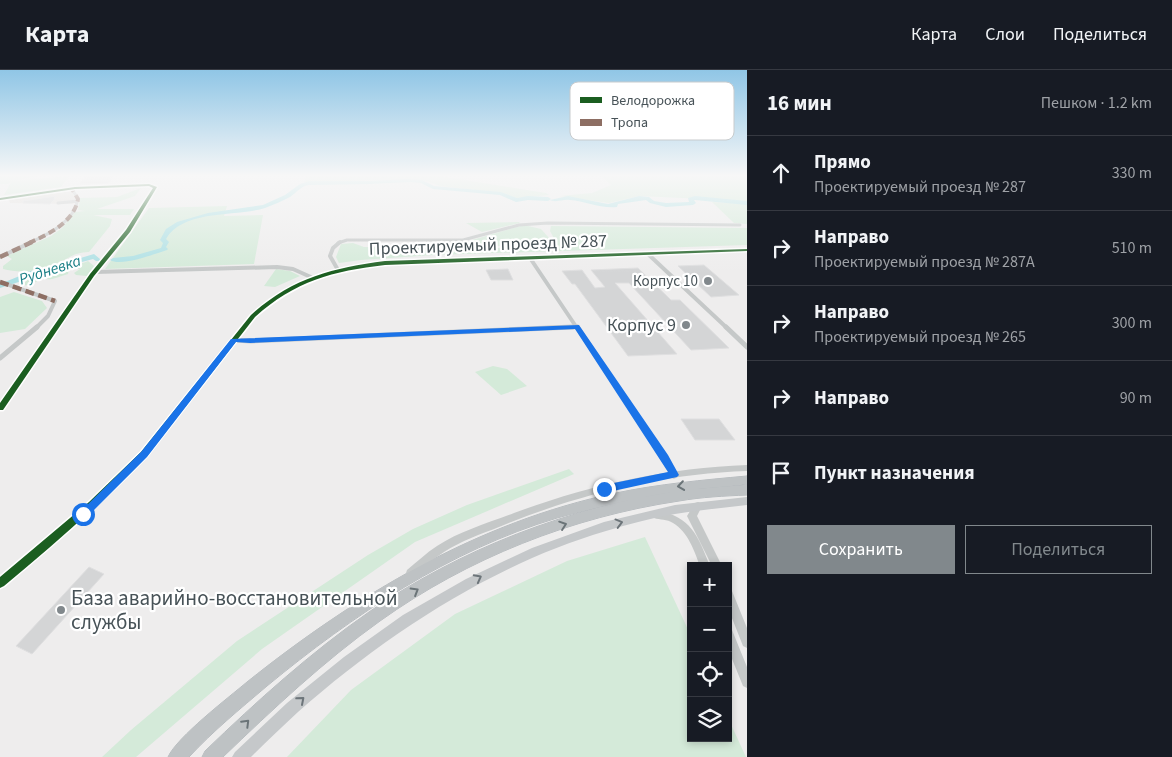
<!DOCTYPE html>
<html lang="ru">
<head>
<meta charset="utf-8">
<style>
  body { margin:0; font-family:"Source Sans 3",sans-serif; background:#242831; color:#f1f3f6 }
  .controls { position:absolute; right:15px; bottom:15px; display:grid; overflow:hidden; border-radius:0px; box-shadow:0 2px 8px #0003 }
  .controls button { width:45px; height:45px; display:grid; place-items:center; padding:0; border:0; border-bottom:1px solid #363941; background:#171b24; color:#f1f3f6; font:25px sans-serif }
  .stop { position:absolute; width:15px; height:15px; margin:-11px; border:4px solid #1a73e8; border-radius:50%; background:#fff }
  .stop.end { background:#1a73e8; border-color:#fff; box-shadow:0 1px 5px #0008 }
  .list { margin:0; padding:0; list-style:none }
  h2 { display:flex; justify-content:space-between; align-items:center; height:65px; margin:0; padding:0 20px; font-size:21px }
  h2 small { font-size:16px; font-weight:400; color:#9ea1a6 }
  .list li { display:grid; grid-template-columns:32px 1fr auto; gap:15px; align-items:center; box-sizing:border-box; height:75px; padding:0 20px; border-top:1px solid #363941 }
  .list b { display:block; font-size:19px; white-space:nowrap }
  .list p { margin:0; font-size:16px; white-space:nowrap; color:#9ea1a6 }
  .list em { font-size:16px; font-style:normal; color:#9ea1a6 }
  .actions { display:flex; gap:10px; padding:15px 20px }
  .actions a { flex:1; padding:11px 0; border:1px solid #81888c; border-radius:0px; text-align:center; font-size:18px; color:#81888c }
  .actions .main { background:#81888c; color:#fff }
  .icon { flex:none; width:28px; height:28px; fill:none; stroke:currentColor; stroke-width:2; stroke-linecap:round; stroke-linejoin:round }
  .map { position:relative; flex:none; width:747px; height:687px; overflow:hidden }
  header { display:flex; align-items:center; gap:30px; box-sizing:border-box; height:70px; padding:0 25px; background:#171b24; border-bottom:1px solid #363941 }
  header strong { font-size:24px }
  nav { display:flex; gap:28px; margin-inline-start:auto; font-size:18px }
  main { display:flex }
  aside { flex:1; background:#171b24 }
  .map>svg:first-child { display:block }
</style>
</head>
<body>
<header>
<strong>Карта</strong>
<nav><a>Карта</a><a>Слои</a><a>Поделиться</a></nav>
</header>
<main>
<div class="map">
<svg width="747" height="687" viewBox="0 0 747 687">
  <rect width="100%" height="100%" fill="#eeeded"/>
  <path fill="#e3dfdb" d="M72 121 76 131 73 134 10 133 9 130Z"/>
  <path fill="#d4ead9" d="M0 106H41L12 111 69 106 61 117 4 125 11 112 8 114H0Z
    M306 106H440L546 123 549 125 517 128 500 123 440 116 427 111 411 109 304 112Z
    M601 106H747V131L639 126 609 133 560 126 592 123 611 115Z
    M141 118 135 126 97 139H134L130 145H93L112 149 110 156 89 182C73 183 73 186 60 192 44 201 21 204 3 199V196L12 189 7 186 51 166 62 158 75 142 85 141 78 140 80 128 117 127Z
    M712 132 747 134V154L734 153Z
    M227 136 224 146 263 145 254 194 105 199 149 138Z
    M519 152 520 153 482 162 466 153Z
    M524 155 541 159 550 169 545 174 533 177 470 175 472 170Z
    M551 156 747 158V175L434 185 361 190 339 193 336 187 341 174 353 173 364 177 453 178 452 175 460 177 455 178H544L549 177 556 172 550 161Z
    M88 191 94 196 87 206 76 205 74 203 80 199H69L68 204C60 206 50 212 42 208L34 213 23 216C31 197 70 199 88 191Z
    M276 199 290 201 300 206 275 217 264 216Z
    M14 222 42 231 47 238 25 259 0 263V227Z
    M493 296 507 299 527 316 501 325 475 302Z
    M569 399 574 404 415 472 262 579 136 687H102L131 660 237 571 368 485 413 459 467 435Z
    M645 467 691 566V668H728V648L746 687H287L351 620 455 544 567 491Z"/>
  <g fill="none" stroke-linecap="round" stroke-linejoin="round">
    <path fill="#ade0e4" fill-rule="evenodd" d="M406 109 422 110 434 116 501 122 517 128 528 126 548 127 551 129 548 131 528 130 516 132 500 125 433 119 421 113 411 112 369 114 309 115C301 116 297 122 290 127 282 131 273 135 265 138 236 147 183 139 166 169L169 172 166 177 168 179 167 180C154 184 121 197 110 190L113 188 133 186 161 178 163 173 160 170 166 159 177 152 208 143 263 135 285 125 300 114 309 111H369Z
      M568 126 608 134 639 126 649 127 654 131 666 133 689 132 688 128 695 126 747 131V135L695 130H694L696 133 693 135 666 137 650 133 646 130 618 134 617 137C601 139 585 131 570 130 563 129 556 133 550 130Z
      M94 184 100 189V191H96L93 189 60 198 30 205 28 209 0 218V214L22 205 26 202 57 195Z"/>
  </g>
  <path fill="#d4d5d6" stroke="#dfdfe0" d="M85 106H113L109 113 80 114Z
    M55 126 54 130 50 134 23 133V131Z
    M704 195 739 225 711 227 678 196Z
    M638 198 671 230H680L729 278 691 280 629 213H615L677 284 628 286 575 214H572L562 201 582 200 595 218 605 217 591 200Z
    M508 199 513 210H491L486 200Z
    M681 349H719L735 370H695Z
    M89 497 104 504 32 584 16 576Z"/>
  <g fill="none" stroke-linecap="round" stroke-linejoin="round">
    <g stroke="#b3b8bc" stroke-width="1">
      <path id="trunk" d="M747 406V414C724 417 702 418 679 421 638 427 597 437 557 448 450 480 353 545 267 616 240 639 213 661 189 687H168C177 667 228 628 247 612 356 525 478 452 616 423 659 414 703 410 747 406Z
        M747 415V425C724 426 702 427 679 431 572 447 468 488 380 551 324 591 273 639 223 687H202L205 681C257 631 310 583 369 542 460 479 570 437 679 421 702 418 724 417 747 415Z"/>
    </g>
    <path stroke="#c5c8c8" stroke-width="3" d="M0 129 75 118 149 115 155 117 128 161 118 173
      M58 133 78 131
      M29 173C49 164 74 152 78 129L72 119
      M338 173 347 170H463L519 155 548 153 740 155"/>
    <path stroke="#c5c8c8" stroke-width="4" d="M648 184 727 258
      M0 187 32 172
      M530 188 577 258
      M338 200 330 186 333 178 340 172
      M95 202 277 197 293 199 313 208
      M0 212 55 231 48 246 36 258
      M55 258 92 205 119 172
      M243 258C278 214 331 200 385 193L747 180
      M544 258 577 257"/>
    <path stroke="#c5c8c8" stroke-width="5" d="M577 257 651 368
      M726 257 747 277
      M234 270 251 271 573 257
      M0 288 37 257
      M0 338 56 257
      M157 368 244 257"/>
    <path stroke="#c5c8c8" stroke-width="7" d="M650 366 674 405
      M6 508C59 464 115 420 158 366"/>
    <path stroke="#c5c8c8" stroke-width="9" d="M0 513 8 506"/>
    <path fill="#c5c8c8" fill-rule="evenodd" d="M747 395V401C661 404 579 424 499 457 481 464 461 471 444 482 433 489 424 498 415 506L411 507 407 506 406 503 407 500C417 492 426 483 437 476 460 461 488 453 514 443 590 415 666 398 747 395Z
      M698 432 701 433 702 436 697 446 722 496H712L687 446 695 433Z
      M657 441C691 446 698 466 710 496H700C694 480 688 462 673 453 667 449 660 450 654 448L652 445 654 442Z
      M728 519 732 521 747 558V578L743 576 728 538Z
      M728 559 732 560 747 597V618L743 616 728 579Z"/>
    <path fill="#c5c8ca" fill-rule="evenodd" d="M747 427V435C723 438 699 440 675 444 652 448 628 454 606 461 493 494 385 565 298 642 282 657 266 672 251 687H232L235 682 287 633 344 587 403 545 466 509 532 478 604 452 675 435Z"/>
    <use href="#trunk" fill="#bec2c4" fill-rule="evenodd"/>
    <path stroke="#8d6e63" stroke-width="4" stroke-dasharray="7 4" stroke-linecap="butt" d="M29 173C49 164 74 152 78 129L72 119"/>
    <path stroke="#8d6e63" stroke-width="4.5" stroke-dasharray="9 4.5" stroke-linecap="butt" d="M0 187 32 172
      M0 212 55 231"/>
    <g stroke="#fff" stroke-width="3">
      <path id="cycleway" d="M149 114 157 117 130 162 94 206 3 340H0V333L90 204 126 160 153 118 149 116 75 119 0 130V128L75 117Z
        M747 179V181L385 195C333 201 295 211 255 247L147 386C102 433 53 475 4 516L0 518V507L89 432 141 382 251 245C292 208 332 198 385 191Z"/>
    </g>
    <use href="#cycleway" fill="#1b5e20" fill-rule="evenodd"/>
  </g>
  <defs><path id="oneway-chevron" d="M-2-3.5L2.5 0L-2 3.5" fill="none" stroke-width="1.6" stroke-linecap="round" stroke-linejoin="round" transform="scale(1.25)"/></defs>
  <g stroke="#6b7478">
    <use href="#oneway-chevron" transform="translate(681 416) rotate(172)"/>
    <use href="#oneway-chevron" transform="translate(563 455) rotate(-19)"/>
    <use href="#oneway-chevron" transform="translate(415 521) rotate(-31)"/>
    <use href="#oneway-chevron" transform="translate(246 653) rotate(-45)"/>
  </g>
  <g stroke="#6d757a">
    <use href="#oneway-chevron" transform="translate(619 453) rotate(-15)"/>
    <use href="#oneway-chevron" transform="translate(478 508) rotate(-28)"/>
    <use href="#oneway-chevron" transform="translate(301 630) rotate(-41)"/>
  </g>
  <linearGradient id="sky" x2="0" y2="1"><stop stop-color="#90c6e6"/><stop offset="0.52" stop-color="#f7f7f7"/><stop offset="1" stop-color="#f7f7f7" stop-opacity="0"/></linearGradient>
  <rect width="747" height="203" fill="url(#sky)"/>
  <path fill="#1a73e8" d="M579 255 668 385 679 405 677 407 604 423 601 422V416L604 415 668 402 575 259 250 273 236 272 147 387 87 447 83 448 78 444 141 382 231 269Z"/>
  <g fill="#81888c" stroke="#fff" stroke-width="2">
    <circle cx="708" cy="211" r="5"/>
    <circle cx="686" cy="255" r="5"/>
    <circle cx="61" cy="540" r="5"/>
  </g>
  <g text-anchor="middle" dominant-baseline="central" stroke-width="4.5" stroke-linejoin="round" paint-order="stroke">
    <g font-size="15" fill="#475257" stroke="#fff" text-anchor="end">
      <text x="698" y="211">Корпус 10</text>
    </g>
    <g font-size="16" font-style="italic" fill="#1c8087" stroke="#fff">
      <text transform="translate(50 200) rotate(-18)">Рудневка</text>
    </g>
    <g font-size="18" fill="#475257" stroke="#fff">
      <text transform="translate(488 175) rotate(-2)">Проектируемый проезд № 287</text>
    </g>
    <g font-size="18" fill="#475257" stroke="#fff" text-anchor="end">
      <text x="676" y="255">Корпус 9</text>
    </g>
    <g font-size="21" fill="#475257" stroke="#fff" text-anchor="start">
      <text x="71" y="528">База аварийно-восстановительной<tspan x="71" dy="24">службы</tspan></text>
    </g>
  </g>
  <rect x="570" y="12" width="164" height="58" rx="8" fill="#fff" stroke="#c8cbcd" stroke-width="1"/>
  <rect x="580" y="27" width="22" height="6" fill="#1b5e20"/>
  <rect x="580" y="49" width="22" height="7" fill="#8d6e63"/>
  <g font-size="14" fill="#475257">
    <text x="611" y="35">Велодорожка</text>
    <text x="611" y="57">Тропа</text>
  </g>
</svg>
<div class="controls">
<button>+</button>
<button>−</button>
<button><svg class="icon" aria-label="locate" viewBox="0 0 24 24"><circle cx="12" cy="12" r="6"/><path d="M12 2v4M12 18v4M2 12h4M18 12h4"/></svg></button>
<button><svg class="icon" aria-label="layers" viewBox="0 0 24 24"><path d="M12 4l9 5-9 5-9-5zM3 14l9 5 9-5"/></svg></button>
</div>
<div class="stop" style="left:83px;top:444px"></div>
<div class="stop end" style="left:604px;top:419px"></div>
</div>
<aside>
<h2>16 мин<small>Пешком · 1.2 km</small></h2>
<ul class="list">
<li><svg class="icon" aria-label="ahead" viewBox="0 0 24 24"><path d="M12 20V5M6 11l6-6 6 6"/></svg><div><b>Прямо</b><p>Проектируемый проезд № 287</p></div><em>330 m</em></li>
<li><svg class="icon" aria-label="right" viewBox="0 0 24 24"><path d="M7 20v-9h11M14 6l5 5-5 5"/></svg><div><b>Направо</b><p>Проектируемый проезд № 287А</p></div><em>510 m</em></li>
<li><svg class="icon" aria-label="right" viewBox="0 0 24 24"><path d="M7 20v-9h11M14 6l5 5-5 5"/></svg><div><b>Направо</b><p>Проектируемый проезд № 265</p></div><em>300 m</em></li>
<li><svg class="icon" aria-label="right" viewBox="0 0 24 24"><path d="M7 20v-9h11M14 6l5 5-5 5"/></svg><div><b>Направо</b></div><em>90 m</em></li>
<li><svg class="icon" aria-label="arrive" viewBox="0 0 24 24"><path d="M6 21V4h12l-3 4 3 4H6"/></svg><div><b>Пункт назначения</b></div></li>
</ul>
<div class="actions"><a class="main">Сохранить</a><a>Поделиться</a></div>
</aside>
</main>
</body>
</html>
